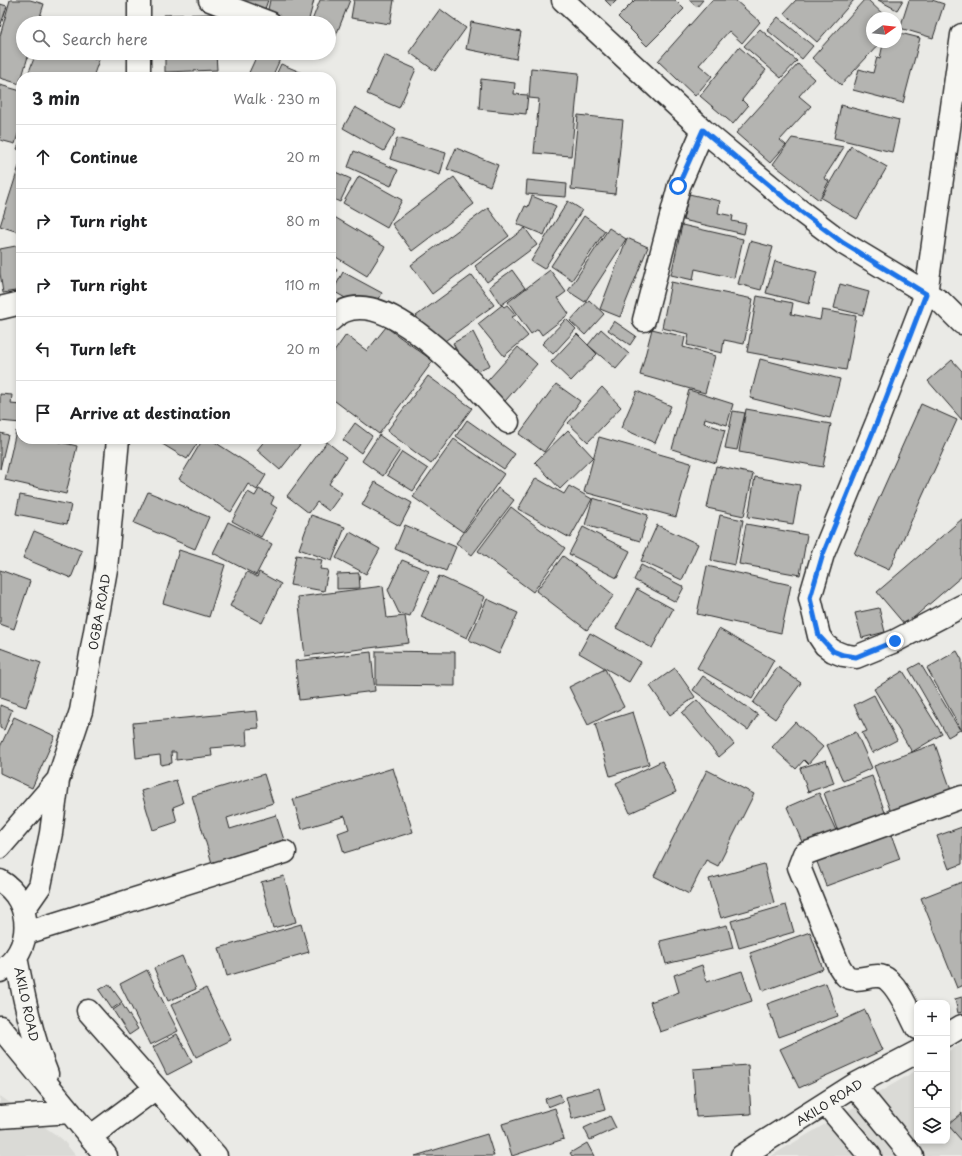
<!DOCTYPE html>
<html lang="en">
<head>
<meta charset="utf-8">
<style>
  body { margin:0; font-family:"Playpen Sans",sans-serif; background:#f6f6f6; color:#202124 }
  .controls { position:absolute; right:12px; bottom:12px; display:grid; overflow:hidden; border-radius:8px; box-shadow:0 2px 6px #0003 }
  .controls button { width:36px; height:36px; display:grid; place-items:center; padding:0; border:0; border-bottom:1px solid #e0e0e0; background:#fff; color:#202124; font:20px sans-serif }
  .compass { position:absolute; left:866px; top:12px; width:36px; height:36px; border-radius:50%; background:#fff; box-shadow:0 2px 6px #0003; rotate:75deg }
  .stop { position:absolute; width:12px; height:12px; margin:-9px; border:3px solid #1a73e8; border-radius:50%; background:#fff }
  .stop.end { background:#1a73e8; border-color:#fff; box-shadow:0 1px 4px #0008 }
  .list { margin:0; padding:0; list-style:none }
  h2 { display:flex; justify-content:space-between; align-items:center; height:52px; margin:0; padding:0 16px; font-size:17px }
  h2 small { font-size:13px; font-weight:400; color:#757577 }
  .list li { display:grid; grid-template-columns:26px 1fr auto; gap:12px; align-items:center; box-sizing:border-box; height:64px; padding:0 16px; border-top:1px solid #e0e0e0 }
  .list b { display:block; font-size:15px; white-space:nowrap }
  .list em { font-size:13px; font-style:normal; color:#757577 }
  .icon { flex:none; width:22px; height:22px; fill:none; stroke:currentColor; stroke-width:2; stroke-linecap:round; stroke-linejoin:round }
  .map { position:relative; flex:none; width:962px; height:1156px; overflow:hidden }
  .search { position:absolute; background:#fff; box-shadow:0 2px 6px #0003; left:16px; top:16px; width:320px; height:44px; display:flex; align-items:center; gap:10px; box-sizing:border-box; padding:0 14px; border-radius:22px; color:#757577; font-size:15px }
  .panel { position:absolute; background:#fff; box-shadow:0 2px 6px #0003; left:16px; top:72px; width:320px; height:372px; border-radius:16px }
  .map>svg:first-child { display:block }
</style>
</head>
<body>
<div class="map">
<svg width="962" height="1156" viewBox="0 0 962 1156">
  <rect width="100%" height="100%" fill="#eaeae6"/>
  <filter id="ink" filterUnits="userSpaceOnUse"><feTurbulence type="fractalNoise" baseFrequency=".025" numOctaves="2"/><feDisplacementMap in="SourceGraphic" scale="8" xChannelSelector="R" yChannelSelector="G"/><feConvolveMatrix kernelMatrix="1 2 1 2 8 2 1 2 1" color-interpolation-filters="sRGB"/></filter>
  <g filter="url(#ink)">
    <path fill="#dadad6" d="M962 1043V1156H771L917 1070V1141H947V1052Z
      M0 1096 62 1139 76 1156H0Z"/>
    <path fill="#b4b4b1" stroke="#2b2b2b" d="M10 0H30L44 4 38 23H23V53H29L22 77H21L20 84 0 78V36Z
      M240 0H268L264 12Z
      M270 0H314L308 23H281L266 19Z
      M320 0H350L333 43 329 42V23H311Z
      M354 0H394L390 24 351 18Z
      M605 0H617L611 6Z
      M635 0H675L684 9 647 46 618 17Z
      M689 0H703L697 7Z
      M712 0H735L760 22 742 43 729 31 699 65 712 76 695 96 658 61Z
      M796 0H854L817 42 784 13Z
      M864 0H868L887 18H872V42H881L841 85 812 58Z
      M878 0H903L897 10Z
      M909 0H932L944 4 933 38 900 28Z
      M0 4 7 6 0 27Z
      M440 9 466 28 435 71 409 52Z
      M215 14V23H164V15Z
      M778 17 813 46 802 59 767 30Z
      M471 22 521 32 516 59 466 49Z
      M760 29 797 61 781 78 744 46Z
      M896 32 920 38 903 103 853 90 859 69 873 73 877 57 880 58 883 44 889 45 890 42H896Z
      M739 47 766 70 742 100 748 106 733 124 700 96Z
      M36 53H79L99 60 93 77H27Z
      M165 53H216L217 70 165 72Z
      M258 53H283L272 77H247Z
      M384 55 416 69 399 108 367 94Z
      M281 64 312 77H275Z
      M798 64 814 79 799 96 811 106 780 140 786 145 770 163 736 133Z
      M531 68 579 73 571 156 534 153 539 99 529 98Z
      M481 79 515 83 514 94 528 95 526 114 479 109Z
      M0 85 21 91V124L15 144 0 140Z
      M841 105 899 120 892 152 834 138Z
      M355 107 396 130 384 151 343 128Z
      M578 115 623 120 615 194 571 189Z
      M331 123 336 124 331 138Z
      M397 138 446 153 440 175 390 159Z
      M792 138 844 147 824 178 829 181 819 200 773 164Z
      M21 140V151L17 149Z
      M851 146 887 167 857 219 821 198Z
      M456 148 498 165 490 186 447 169Z
      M354 151 398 170 391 186 348 167Z
      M19 166 21 167V233L0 226Z
      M331 170 351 179 340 202 331 198Z
      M359 176 402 200 387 228 343 203Z
      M454 177 474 204 412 251 392 224Z
      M527 180 567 184 566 197 526 194Z
      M689 194 720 201 718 213 733 216 732 221 746 224 744 234 683 220Z
      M532 196 556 206 544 235 517 224 525 206 528 207Z
      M568 201 582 210 544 269 531 261Z
      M488 208 509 236 432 294 411 265Z
      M331 215 385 247 367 276 331 254Z
      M584 216 605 231 572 280 551 266Z
      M682 225 743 239 734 278 695 269 693 280 671 275Z
      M525 228 537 245 487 282 475 266Z
      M609 228 626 239 585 302 568 291Z
      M627 238 648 247 620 317 600 309Z
      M750 241 773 247 761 290 738 284Z
      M21 245V290L3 293 0 273V249Z
      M775 261 817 272 809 304 766 293Z
      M331 266 337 270 331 280Z
      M512 270 525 288 501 305 489 287Z
      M550 270 566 292 558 298 569 314 542 335 538 329 531 334 508 302Z
      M343 272 382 293 376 305 358 296 354 303 333 291Z
      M472 275 494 305 438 346 416 316Z
      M671 282 753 299 744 344 724 340 722 353 687 345 689 334 662 328Z
      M840 284 869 292 863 315 834 308Z
      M757 296 793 303 791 314 820 320 822 310 856 316 846 370 747 352Z
      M589 300 604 314 585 335 570 321Z
      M502 305 504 307 507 305 516 315 512 317 528 336 504 356 478 324Z
      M566 319 576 329 553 354 542 344Z
      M614 321 636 336 630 345 608 330Z
      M386 327 433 361 379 434 331 398V356L346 335 367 351Z
      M601 329 629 354 616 369 588 345Z
      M652 329 685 337 683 347 715 356 705 393 640 375Z
      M473 332 490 365 469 375 453 343Z
      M577 334 597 354 571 381 551 362Z
      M518 347 537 364 500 407 480 389Z
      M760 359 840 379 830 418 750 398Z
      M952 360 962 371V420L928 381Z
      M428 376 472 408 431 464 387 431Z
      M556 384 580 401 544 452 519 434Z
      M602 387 621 407 588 442 568 423Z
      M689 390 733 404 727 425 705 418 704 423 725 430 716 463 672 449Z
      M637 391 671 406 655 443 621 428Z
      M0 394 12 395 11 404 21 405V423L0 421Z
      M921 404 957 420 889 570 854 554Z
      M746 409 831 424 823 467 739 452Z
      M733 411 745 413 737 450 725 448Z
      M467 420 515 454 504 469 456 436Z
      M355 423 372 436 361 453 343 440Z
      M568 430 593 457 560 489 535 462Z
      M16 431 21 433V439H48L77 446 66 494 5 480Z
      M0 433 8 435 0 469Z
      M379 435 400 450 383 476 362 461Z
      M599 437 691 463 676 517 584 492Z
      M154 439H200L187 459Z
      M203 439H210L266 475 257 490 248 484 231 512 179 479Z
      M266 439H298L302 442 280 470 257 450Z
      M454 439 504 474 463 532 413 497Z
      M327 442 346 457 329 484 342 493 329 511 317 502 309 513 287 496Z
      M402 452 428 469 413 491 387 475Z
      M716 466 753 474 744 516 707 508Z
      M755 477 800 485 793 524 748 517Z
      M536 478 564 494 569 486 592 499 570 538 518 509Z
      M375 482 412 503 400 526 362 505Z
      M498 488 514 500 472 555 456 543Z
      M259 489 274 497 271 504 277 508 261 537 232 521 248 492 255 496Z
      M148 492 209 517 195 549 134 523Z
      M20 495 71 505 67 524 16 514Z
      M593 498 648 515 640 541 585 525Z
      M511 507 565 548 533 592 478 551Z
      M311 515 345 527 332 561 299 549Z
      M720 515 743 520 735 565 711 560Z
      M962 519V576L905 625 877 592Z
      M228 522 272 544 256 575 213 553Z
      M746 524 807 535 800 575 739 564Z
      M405 525 456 547 446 571 395 549Z
      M657 525 698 544 682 580 641 561Z
      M583 527 630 551 617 578 569 554Z
      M34 531 82 551 71 578 23 558Z
      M350 532 380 549 366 574 336 558Z
      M179 550 225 565 209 617 163 603Z
      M296 555 322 560 320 569 328 570 324 591 290 585Z
      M563 556 614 595 587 630 536 591Z
      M402 560 429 571 410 616 399 613 388 590Z
      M641 565 684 587 676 602 634 580Z
      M707 566 791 585 781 633 697 614Z
      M0 570 30 581 14 629 0 624Z
      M247 572 257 577 259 572 281 584 262 623 230 606Z
      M359 573 360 588 337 589V574Z
      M439 576 485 597 467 638 421 617Z
      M383 586 387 618 405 616 409 643 305 656 298 597Z
      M637 589 673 609 652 648 616 628Z
      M487 599 518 613 499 654 469 640Z
      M879 608 885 632 862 638 855 613Z
      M719 629 774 660 752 699 697 668Z
      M590 633 641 662 629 682 579 653Z
      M0 648 41 663 26 707 0 698Z
      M376 651 455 652V686L376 685Z
      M957 651 962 660V731L927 668Z
      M371 652 375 691 299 700 295 661Z
      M920 663 960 730 948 737 909 669Z
      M778 667 801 683 775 719 753 703Z
      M675 668 695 697 670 715 650 686Z
      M605 669 624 707 588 725 569 687Z
      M903 671 942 734 912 752 874 689Z
      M703 676 758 715 748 730 693 690Z
      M874 695 897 740 872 753 862 733 867 731 854 705Z
      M697 700 734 744 719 757 682 713Z
      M0 705 12 710 4 730 0 728Z
      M257 711 259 728 246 729 247 745 211 748 212 756 176 760V752H171L172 763 161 765 160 755 136 758 133 723Z
      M633 712 649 764 610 776 595 724Z
      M14 717 55 736 32 788 0 773V747Z
      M795 722 823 747 808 764 804 760 796 769 772 747Z
      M856 732 872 768 843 781 827 745Z
      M935 744 952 793 892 815 874 766Z
      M826 760 834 783 808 792 800 768Z
      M662 761 676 792 630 813 616 783Z
      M393 768 413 832 344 853 338 833 349 829 345 816 302 829 293 799Z
      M707 770 754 794 718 866 706 860 689 894 654 876Z
      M264 774 273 803 227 818 230 829 276 815 284 840 212 863 192 796Z
      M872 776 887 818 839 835 824 793Z
      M176 780 183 803 173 807 177 822 153 830 141 791Z
      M819 793 838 835 805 849 787 807Z
      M888 826 900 859 826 886 814 854Z
      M962 827V864L949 869 937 836Z
      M764 864 774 903 721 918 709 879Z
      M284 876 296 922 273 928 261 882Z
      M962 882V986L957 988 921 898Z
      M786 905 794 932 739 948 731 921Z
      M301 924 309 952 227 976 219 948Z
      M727 925 733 948 666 964 660 941Z
      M810 932 823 969 763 991 750 953Z
      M182 956 196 989 168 1001 154 968Z
      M702 965 707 982 742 971 752 1001 660 1032 650 1002 679 992 674 975Z
      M147 970 178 1031 150 1045 120 984Z
      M826 983 838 1016 779 1037 767 1004Z
      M109 984 122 1002 112 1009 99 990Z
      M206 988 231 1040 196 1057 171 1005Z
      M962 997V1012L958 1013 955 999Z
      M122 1004 138 1029 129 1035 113 1010Z
      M865 1010 883 1050 799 1088 780 1049Z
      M177 1034 192 1062 167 1075 153 1047Z
      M748 1065 751 1114 696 1117 693 1069Z
      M599 1088 605 1110 572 1119 566 1097Z
      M560 1094 563 1101 548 1107 545 1099Z
      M555 1108 564 1139 512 1156 502 1124Z
      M962 1113V1141L948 1125Z
      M610 1116 616 1128 590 1140 584 1128Z
      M487 1134 494 1156H415Z
      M587 1143 594 1156H572L570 1153Z"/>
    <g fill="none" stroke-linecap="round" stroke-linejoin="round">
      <g stroke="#2b2b2b" stroke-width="25">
        <path id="minor" d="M210 0 270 23
          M563 0 703 130 799 210 843 243 941 302 962 323
          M962 35 926 294 877 422 823 554 810 598 819 636 825 645 833 651 843 655 856 657 895 641 962 606
          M0 308 21 303
          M331 320C380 270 477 389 508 422
          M644 320 679 186 703 130
          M26 933 285 852
          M16 957C24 998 31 1034 47 1074
          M88 1011 216 1156
          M0 1027 106 1156
          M917 1028C909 1013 901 991 888 980 876 969 859 985 846 976 844 974 841 969 839 966L799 867 804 854 962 797
          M947 1035 962 1026
          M854 1085 912 1156
          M826 1104 870 1156
          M0 1117 70 1112
          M90 1137 156 1088
          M742 1156 854 1085 917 1052"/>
      </g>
      <g stroke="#2b2b2b" stroke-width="25">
        <path id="major" d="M139 0V23
          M139 53V77
          M0 847 58 780
          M0 881C34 900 34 952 0 971
          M24 909 40 886 51 833 58 780 81 711 106 569 118 439"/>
      </g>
      <use href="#minor" stroke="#f6f6f2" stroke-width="22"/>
      <use href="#major" stroke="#f6f6f2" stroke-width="22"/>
    </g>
  </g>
  <g fill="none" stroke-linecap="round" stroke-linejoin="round" filter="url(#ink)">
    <path stroke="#1a73e8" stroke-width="5" d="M678 186 703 130 799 210 843 243 926 294 877 422 823 554 810 598 819 636 833 651 843 655 856 657 895 641"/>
  </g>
  <g text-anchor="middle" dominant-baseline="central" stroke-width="3.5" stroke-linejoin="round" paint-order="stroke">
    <g font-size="12" fill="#2b2b2b" stroke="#f6f6f2">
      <text transform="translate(99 612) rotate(-80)">OGBA ROAD</text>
      <text transform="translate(27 1004) rotate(78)">AKILO ROAD</text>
      <text transform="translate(829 1102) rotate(-32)">AKILO ROAD</text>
    </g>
  </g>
</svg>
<div class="controls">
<button>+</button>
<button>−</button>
<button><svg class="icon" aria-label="locate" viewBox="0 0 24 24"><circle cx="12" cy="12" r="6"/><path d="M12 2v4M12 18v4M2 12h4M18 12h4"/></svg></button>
<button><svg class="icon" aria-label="layers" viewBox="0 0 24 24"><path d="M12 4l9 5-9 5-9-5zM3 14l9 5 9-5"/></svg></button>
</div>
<svg class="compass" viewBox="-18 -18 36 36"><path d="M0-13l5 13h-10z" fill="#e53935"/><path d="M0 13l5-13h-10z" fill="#757577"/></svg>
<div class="stop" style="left:678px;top:186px"></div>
<div class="stop end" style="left:895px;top:641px"></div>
<div class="search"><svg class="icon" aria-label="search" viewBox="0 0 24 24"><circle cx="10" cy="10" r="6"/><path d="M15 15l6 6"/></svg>Search here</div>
<section class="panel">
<h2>3 min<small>Walk · 230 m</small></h2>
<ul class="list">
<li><svg class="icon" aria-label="ahead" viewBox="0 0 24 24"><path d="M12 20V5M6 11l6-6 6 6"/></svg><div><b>Continue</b></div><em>20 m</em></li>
<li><svg class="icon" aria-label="right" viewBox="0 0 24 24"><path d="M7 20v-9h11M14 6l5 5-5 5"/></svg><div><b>Turn right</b></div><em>80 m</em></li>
<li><svg class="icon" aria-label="right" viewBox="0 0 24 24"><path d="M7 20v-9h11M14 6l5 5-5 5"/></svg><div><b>Turn right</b></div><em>110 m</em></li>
<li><svg class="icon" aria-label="left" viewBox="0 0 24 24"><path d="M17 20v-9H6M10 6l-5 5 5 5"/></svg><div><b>Turn left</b></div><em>20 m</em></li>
<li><svg class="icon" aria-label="arrive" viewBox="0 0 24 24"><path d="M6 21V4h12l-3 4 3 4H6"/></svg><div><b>Arrive at destination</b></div></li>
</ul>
</section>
</div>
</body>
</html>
